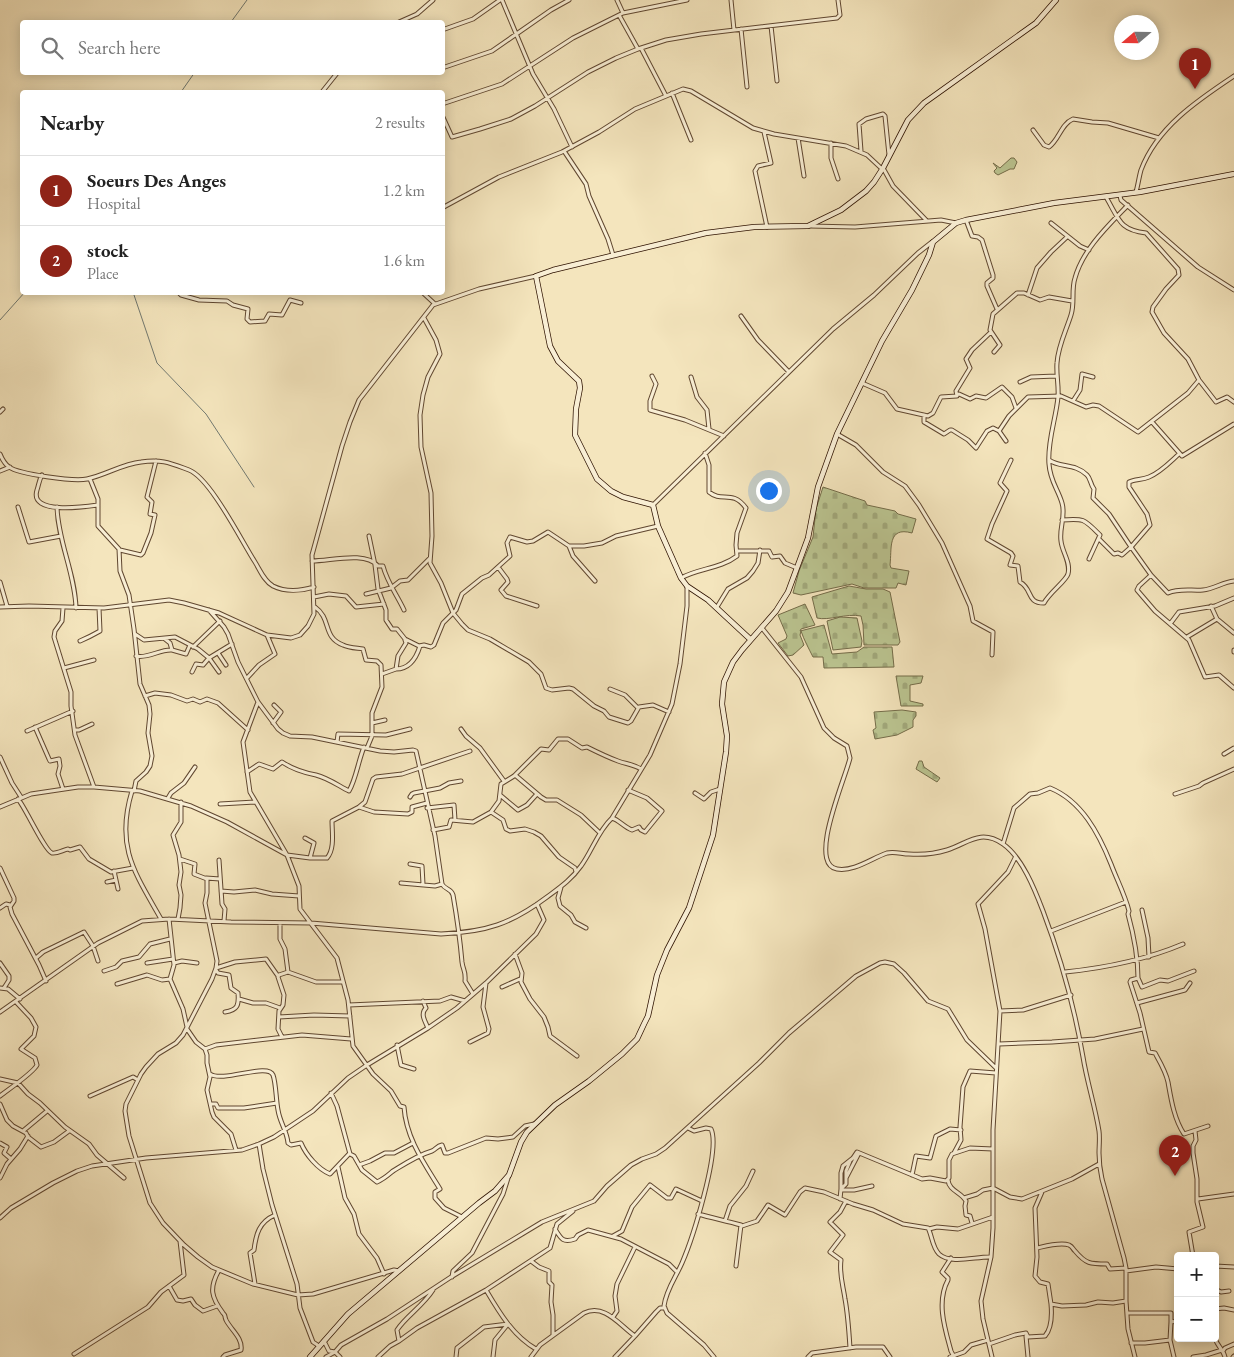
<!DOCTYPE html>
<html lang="en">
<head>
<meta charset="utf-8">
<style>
  body { margin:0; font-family:"EB Garamond",serif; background:#f6f6f6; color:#222 }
  .controls { position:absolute; right:15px; bottom:15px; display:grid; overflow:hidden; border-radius:5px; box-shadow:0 2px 12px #0003 }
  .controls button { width:45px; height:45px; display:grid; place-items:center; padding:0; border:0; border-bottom:1px solid #e0e0e0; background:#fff; color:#222; font:25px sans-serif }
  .compass { position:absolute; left:1114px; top:15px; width:45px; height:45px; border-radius:50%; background:#fff; box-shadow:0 2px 12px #0003; rotate:250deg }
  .you { position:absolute; left:768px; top:490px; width:18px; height:18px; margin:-12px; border:4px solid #fff; border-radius:50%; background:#1a73e8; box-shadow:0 0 0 8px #1a73e833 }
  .badge { display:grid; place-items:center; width:32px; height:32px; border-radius:50%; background:#8f2418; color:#fff; font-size:16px; font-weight:700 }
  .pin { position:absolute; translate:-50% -41px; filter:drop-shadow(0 1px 2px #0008) }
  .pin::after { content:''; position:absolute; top:26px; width:18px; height:15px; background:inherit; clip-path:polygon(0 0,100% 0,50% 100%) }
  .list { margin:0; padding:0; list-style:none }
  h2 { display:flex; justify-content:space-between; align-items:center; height:65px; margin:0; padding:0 20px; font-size:21px }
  h2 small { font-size:16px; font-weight:400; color:#767676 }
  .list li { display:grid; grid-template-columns:32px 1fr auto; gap:15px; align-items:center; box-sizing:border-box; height:70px; padding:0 20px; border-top:1px solid #e0e0e0 }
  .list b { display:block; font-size:19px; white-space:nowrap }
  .list p { margin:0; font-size:16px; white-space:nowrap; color:#767676 }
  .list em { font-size:16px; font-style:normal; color:#767676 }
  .icon { flex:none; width:28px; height:28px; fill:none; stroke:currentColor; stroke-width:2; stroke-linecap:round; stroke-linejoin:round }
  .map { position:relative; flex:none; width:1234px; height:1357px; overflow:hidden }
  .search { position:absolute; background:#fff; box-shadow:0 2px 12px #0003; left:20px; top:20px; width:425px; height:55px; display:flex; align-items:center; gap:12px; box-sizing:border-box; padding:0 18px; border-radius:5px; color:#767676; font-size:19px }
  .panel { position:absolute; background:#fff; box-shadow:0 2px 12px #0003; left:20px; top:90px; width:425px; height:205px; border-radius:5px }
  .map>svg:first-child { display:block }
</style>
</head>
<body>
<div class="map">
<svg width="1234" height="1357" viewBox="0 0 1234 1357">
  <defs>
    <pattern id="cemetery-stones" width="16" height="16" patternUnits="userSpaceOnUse" patternTransform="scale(1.25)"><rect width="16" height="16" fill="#bbc591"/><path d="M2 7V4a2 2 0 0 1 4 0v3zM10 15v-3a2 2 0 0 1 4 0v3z" fill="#a1a87b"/></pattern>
  </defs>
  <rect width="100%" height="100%" fill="#f4e5bd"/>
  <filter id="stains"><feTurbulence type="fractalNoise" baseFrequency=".004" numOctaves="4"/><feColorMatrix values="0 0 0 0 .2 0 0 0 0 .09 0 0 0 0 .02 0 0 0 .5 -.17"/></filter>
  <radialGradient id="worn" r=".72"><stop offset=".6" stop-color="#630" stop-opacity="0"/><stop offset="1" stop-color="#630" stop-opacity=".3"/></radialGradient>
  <path fill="url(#cemetery-stones)" stroke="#746c49" d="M823 487 865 501 867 505 895 511 898 514 916 519 912 533C887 526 892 549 890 565L891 568 909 571 906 585 898 583 896 588H864L852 584 801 595 793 593 799 571 813 537 816 509Z
    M849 586 866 589H883L890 592 900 642 898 645H864L863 625 861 616C846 613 829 621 817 618L812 597Z
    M805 604 815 625 801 629 800 631 824 625 832 654 857 652 864 647H892L894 667 824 668 823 657H813C809 649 804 640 801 631L800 635 804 645 793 655 788 656 778 643 786 639 787 636 778 615Z
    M840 617 857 618 862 641 861 647 833 650 827 621Z
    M896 676H923L921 683 910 685V701L923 704V706H901Z
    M902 710 916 712V716L913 720V727L897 735 875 739 873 730 876 728 874 712Z
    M919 761H922L924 767 940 778 937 782 916 769Z"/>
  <path fill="#bbc591" stroke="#746c49" d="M1011 158H1014L1017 162 1014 169H1010L998 175 995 173 994 171 997 168 993 163 1000 168Z"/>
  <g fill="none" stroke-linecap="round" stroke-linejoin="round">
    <path stroke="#727970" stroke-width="1" d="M231 22 247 0
      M181 92 195 72
      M133 292 157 363 206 414 254 487
      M0 320 25 292"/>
    <g stroke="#604730" stroke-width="5">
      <path id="street" d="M502 0 533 74 554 109 572 147
        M617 0 623 13
        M731 0 734 30
        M619 15 638 49 666 40 701 34 837 18 840 15 838 0
        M399 22 417 14 433 0
        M771 26 777 81
        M741 29 747 87
        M442 30 473 19 500 0
        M641 48 666 96
        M442 68 492 51 551 10 569 0
        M322 92 338 72
        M672 93 691 140
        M442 104 502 84 573 38 623 13 687 0
        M442 115 452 137 480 129 511 119 535 106 588 72 616 58 638 49
        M1033 130 1044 145 1049 147C1059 140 1061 124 1073 119L1092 122 1108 123 1159 138
        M764 132 771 163 758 166 755 171 767 227
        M798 138 804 176
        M831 143V158L838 179
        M564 151 586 184 589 196 608 239 613 255
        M861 151 859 124 866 119 883 114 885 116 889 155
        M883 168 893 186 926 220
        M1136 192C1138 185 1139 177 1141 170 1157 127 1198 100 1234 76
        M1120 196 1121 200 1198 267 1234 290
        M1106 197C1119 219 1119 230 1146 233L1178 269 1179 275 1166 289 1153 307 1152 312 1164 333 1188 359 1199 380 1216 402 1227 397 1234 402
        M442 208 499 177 562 152 599 132 635 109 683 89 691 91 753 128 774 134 846 146 867 155 882 169
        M966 220 972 236 978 237 982 240 993 275V278L987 283V286L997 309
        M1051 223 1080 246 1089 250
        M809 226 855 227 941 220 956 223
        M178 292 181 295 199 300 227 301 233 305 248 309 247 319 250 322 265 321 269 314 282 315 290 300 301 303
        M422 292 435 304
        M1028 295 1037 268 1051 252 1067 237
        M741 316 758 340 789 372
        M424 318 436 340 440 354 428 377 423 395 420 415 421 447 431 493 432 536 430 563 441 583 453 613 462 624 468 630 490 639 529 662 541 674 546 688 552 690 569 688 573 689 594 706 604 711 609 717 628 723 631 721 639 707 653 705 669 712
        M994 352 1000 345 990 330 993 314 1017 293H1024L1040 300 1049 297 1072 301
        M652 376 656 384 650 401V410L685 420 724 436
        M691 377 697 397 707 410 709 429
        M1020 382 1031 377 1056 376
        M862 383 885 393 897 409 928 416 933 413 941 397 957 396 956 391 970 368 966 359 972 350 991 332
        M957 395 959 394 970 399 976 396 986 398 1002 387 1012 397 1016 408
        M1073 401 1080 390 1082 374 1093 377
        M0 412 3 409
        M924 415V422L944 434 950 430H952L968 440 976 448 987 431 993 428 999 431
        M1152 422 1182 456 1234 424
        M837 434 856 445 883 472 905 486 919 505 942 543 970 606 973 621 993 632 992 655
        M1006 441 999 431 1009 416 1028 397 1061 396 1086 407 1093 405 1099 406 1138 432 1188 393 1199 380
        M0 454C2 459 5 464 9 467 19 474 74 482 87 479 106 475 122 464 141 462 162 459 170 463 189 470 210 478 241 540 255 562 260 570 264 581 273 586 285 592 301 591 314 587
        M1179 454C1169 463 1161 472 1149 477 1142 480 1135 479 1129 482V487L1147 514 1150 525 1131 547 1151 575 1139 586 1137 590 1155 611 1189 640 1205 677 1219 675 1234 688
        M1011 460 1000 483 1007 491 992 524 987 539 1011 553 1013 556 1010 565 1018 566 1020 582C1033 589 1026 603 1044 603 1050 592 1066 581 1068 574 1071 562 1062 552 1061 541 1059 528 1066 516 1062 503 1058 489 1050 481 1049 464 1047 442 1056 419 1058 397 1059 386 1056 374 1057 363 1058 346 1066 331 1071 315 1075 303 1071 290 1075 278 1083 249 1108 226 1128 205
        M1049 460C1060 468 1075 463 1087 475 1091 479 1090 484 1094 489L1093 498 1109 514 1131 547 1122 555 1118 553 1114 554 1099 539
        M0 471 10 467
        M42 475C39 480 39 484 37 490 29 515 84 507 98 505
        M90 479 98 499V526L119 549 120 571 129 595 134 629 140 684 149 705 150 714 148 733 152 756 150 766 146 772 136 781 134 791
        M653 505 833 329 874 295 918 253 932 242
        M18 507 29 542 61 536
        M57 507C58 542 75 573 76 608
        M1062 520C1084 518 1084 519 1100 535L1089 559
        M369 536 375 565 378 589 386 610V620L392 629H397L405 639 419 646 424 645 431 647 434 645 443 623 456 610 462 594 482 578 489 575 510 556 507 543 510 537 527 542 533 541 548 532 569 546H584L602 543 616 536 658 526
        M569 546 573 556 595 581
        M120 550 141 555 143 553 151 533 155 515 150 514 152 502 147 497 156 461
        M737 551H769L772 557 780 556 785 563 797 568
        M312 561C331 561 365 551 378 566H383C387 582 397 595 404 610
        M498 567 507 579 508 582 501 590 506 596 537 606
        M1151 575 1168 593C1179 588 1192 591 1203 590 1214 589 1223 582 1234 581
        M681 578C699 568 720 569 737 556L736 545 737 533 746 508C732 489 722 503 709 492V465L705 453
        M0 582 7 606
        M366 594 391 588 400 581 408 580 430 558
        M314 597 329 594 346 596 356 607 384 604
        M1211 606 1217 619 1234 633
        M0 607 29 606 104 608 169 600 184 603 219 613 267 635 291 638 300 635 308 626 314 614 312 555 342 446 350 422 359 400 433 305 479 289 536 276
        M315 607C332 619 322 637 343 645 349 648 357 648 363 649L366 660 377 661 381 665 382 687 372 713V736L367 748
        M717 607 728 589 747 578 753 571 758 563 760 550
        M63 608 62 621 55 631 54 637 71 692V706L75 735 94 787
        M209 610 224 627 228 634 238 662 258 702 278 729 283 733 290 736 312 737 380 751 394 752 413 750 416 751 435 836 442 884C445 890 451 888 453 895 457 918 460 939 462 962 463 971 466 970 465 981L473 994
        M1170 624 1179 612 1215 606 1234 598
        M762 628 801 677 824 728 834 738 847 746 850 758C846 777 807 864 837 869 854 872 872 858 887 853 894 851 902 854 909 854 922 855 934 854 947 850 967 844 980 828 1003 844 1022 857 1035 890 1043 911 1062 961 1074 1005 1083 1057 1087 1082 1095 1106 1099 1131 1100 1138 1099 1146 1099 1153 1099 1162 1100 1170 1102 1179L1124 1258 1126 1268V1301L1128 1329 1135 1357
        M135 634 144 640 175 637 198 649 209 658 232 644
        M1187 637 1217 619
        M165 639 170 643 172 650 186 654 190 645
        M80 641C87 638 93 635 100 631L99 608
        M193 647 220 621
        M1234 650V652
        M218 653 226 665
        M136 656C148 659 160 649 172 650
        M209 658 219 672
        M64 668 94 660
        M396 669C409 669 416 659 420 646
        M192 672 196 664 203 665 209 658
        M382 674 396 669 398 656 406 643 405 640
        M247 678 259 665 275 654 267 635
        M610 689 625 695 638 708
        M145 696 155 693 171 695 187 701 193 699 200 702 207 699 218 703 248 730
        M258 702 243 742 250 792 287 855 310 858H327C335 849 332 832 332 821L359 807 374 812 408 814 412 812V807L427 803
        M273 723 281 712 274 705
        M372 723 385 720
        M35 727 49 759 50 761 59 759 60 766 58 774 63 789
        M461 729 466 736 480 748 504 781
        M75 730H79L92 724
        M27 731 73 711
        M337 742 338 734 386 735 410 729
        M1224 754 1234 748
        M0 757 12 783 21 797
        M247 772 259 764 273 769 282 762C291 768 305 773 316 775 328 778 339 786 349 791 356 779 358 762 364 747
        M515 775 541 797 546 800H557L581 815 600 833
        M132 791C115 847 135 873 161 919
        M695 793 704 799 711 792 720 789
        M1175 794 1199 786 1203 783 1234 769
        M500 795 518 810 527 805 537 794
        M410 797 412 794 414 793 440 788 449 783 461 781
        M168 798 171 793 184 783 195 767
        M18 799C25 807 45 851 52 853 57 854 63 850 68 849L70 850 80 847 89 859 111 872 133 868
        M220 804 255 802
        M0 807 31 794 78 787H94L140 791 191 806 227 822 287 855 299 886 300 909 337 958 348 1000 353 1046 373 1074 391 1091 400 1106 404 1107C406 1138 424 1163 440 1189L435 1192V1198L444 1208 462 1217
        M359 807 365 802 373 779 376 777 402 774 470 751
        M427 808 454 805 455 820
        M491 812 503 820 506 829 510 831 525 829 534 832 541 836 559 857 575 868 576 872
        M612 818C619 820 624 827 632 830L639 827 641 830 645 832 662 811 647 798 628 790
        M433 830 449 827 451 820 473 822 491 812 499 801 501 784 514 776 541 749 549 750 558 739H568L582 748 587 747C597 752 607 757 618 761 626 764 633 764 641 769
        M305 838 314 843 310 858
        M1003 844 1014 808 1030 794 1038 793 1050 788C1082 801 1099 834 1111 864 1117 880 1125 895 1129 911L1128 914C1134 936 1138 955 1138 978L1131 980 1130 982 1140 1013 1149 1052 1155 1053C1160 1062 1166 1072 1168 1082 1171 1099 1174 1119 1184 1134L1208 1126
        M180 859 195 864 194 874 207 879V893L205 903 217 961 216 968 212 979 183 1035 176 1043 158 1054 146 1067 141 1074 126 1104 125 1111 129 1136 150 1203 163 1223 184 1245 198 1257 212 1267 253 1284 298 1295 313 1294 394 1270 399 1271
        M219 860 222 904 225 909 224 921
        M410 864 422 866 423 884
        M0 868 14 898V901L10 907 12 914 39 965 46 981
        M114 871 118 889
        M206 878 220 879
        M107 882 116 880
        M401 883 435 886 442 884
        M561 887 558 898 560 906 571 915 575 922 586 928
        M221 891 234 892 255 890 272 894 299 896
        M0 908 6 904 10 905
        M1142 910 1148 938 1149 957
        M169 919 174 965 170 979 183 1009 187 1027
        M178 919 180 908 181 895 179 885 181 872 179 855 173 835 181 822V802
        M280 923V939L285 949 288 972 279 975 278 977 284 995 283 1005 279 1011 278 1029 282 1037
        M1051 931 1126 902
        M515 954 522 973 521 982 530 999 544 1017 548 1027 550 1036 577 1056
        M36 958 43 952 84 932 93 946 98 961
        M0 963 9 976V980L4 988
        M147 963 173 959
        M174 963 182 961 197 963
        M216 968 235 962 266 959 278 976
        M216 970 218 973 229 975 231 988 238 993C239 1005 238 1010 225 1012
        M104 971 116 967 122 961 139 957 150 944 170 939
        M288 972 316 982H343
        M1065 972C1105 968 1145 960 1183 944
        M1138 978 1142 987 1160 980 1168 981 1194 971
        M117 984 147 975 162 980 170 979
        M502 987 520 979
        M0 988 8 989 20 999
        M239 999 253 1003H266L280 1008
        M423 1001 426 1008C420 1014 425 1021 428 1028
        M1137 1003 1185 990 1190 983
        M349 1005 440 1001 451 997 465 1001
        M1000 1011 1023 1010 1071 995
        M0 1012 98 943 142 921 169 919 231 922 311 923 441 934C486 932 511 924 547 897 559 888 572 879 581 866 592 851 598 831 612 818L650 755 672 704 680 664 687 606V586
        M279 1017 314 1015 350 1016
        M187 1029 196 1042 205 1049 207 1055V1063L210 1077 207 1090 212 1112 214 1117 231 1134 236 1150
        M470 1042 488 1033 489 1029 483 1007 486 983
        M999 1044 1052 1042 1095 1039 1143 1029
        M397 1045 401 1065 414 1069
        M205 1049 216 1045 302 1035 351 1039
        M210 1074C223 1083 268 1062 273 1075 276 1083 276 1100 278 1110 280 1123 287 1131 288 1143L291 1145 301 1143C306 1155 318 1169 330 1174L349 1154
        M0 1079 18 1083 28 1094 40 1103 65 1127 89 1144 97 1155 124 1178
        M331 1093 337 1106 350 1154 354 1156 362 1170 377 1182C384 1179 387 1176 393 1171 406 1163 418 1155 432 1151 436 1149 437 1146 442 1145L445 1153H448L486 1138 498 1139 513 1137 525 1126 534 1124
        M0 1096C9 1089 33 1073 37 1065L35 1058 21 1049 34 1036 36 1027 31 1018 16 1002
        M90 1096 133 1077 138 1080
        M0 1104 7 1120 13 1126 26 1133 28 1137 41 1147 54 1142 69 1131
        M211 1104H216L218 1108H244L277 1103
        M688 1128 694 1131 706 1128 711 1129C721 1150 692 1240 682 1263 676 1277 666 1290 664 1306L667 1313 704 1345 714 1357
        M23 1131 47 1111
        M0 1143 7 1147 4 1153 11 1159
        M259 1144 263 1169 272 1205 297 1284 300 1308 313 1342 319 1346
        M954 1153 961 1140 960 1127 963 1087 970 1071 996 1073
        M359 1165 370 1161 385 1153H394L413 1143
        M338 1167 345 1198 354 1214 359 1234 377 1258 384 1274
        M912 1175 916 1156 930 1158 936 1136 950 1129 961 1130
        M0 1178 7 1164 20 1149 28 1136
        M846 1178V1171L850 1161
        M948 1180C949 1191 961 1192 966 1201L965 1206 966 1215 970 1216 972 1223
        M841 1189V1173L843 1166 853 1158 857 1152 922 1179 930 1178 946 1181 949 1178V1160L952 1154 970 1148 993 1149
        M841 1190H854L872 1186
        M1042 1192 1035 1208 1037 1257 1035 1276 1040 1282 1048 1284 1051 1304 1062 1306 1086 1305 1098 1302 1113 1303 1126 1301
        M964 1198 977 1194 983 1190 993 1188 1010 1197 1022 1199 1072 1179 1099 1164
        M840 1199 841 1189 846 1184V1178L859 1153
        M1198 1199 1234 1194
        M846 1201 840 1212 830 1222 843 1235 830 1252 841 1260C839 1274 843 1285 845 1299 848 1315 849 1332 850 1348
        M698 1214C712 1218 727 1221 741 1225L736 1266
        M0 1218 11 1208 53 1183 77 1171 92 1166 146 1158 242 1150 259 1144 274 1137 313 1111 348 1078 367 1065 428 1028 457 1008 486 983 536 934 544 920 537 904
        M725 1221 730 1206 746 1186 753 1171
        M742 1226 757 1221 768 1205 785 1215 800 1192 805 1188 824 1192 853 1204 873 1210 903 1224 928 1228C932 1235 932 1247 939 1254 951 1265 977 1256 991 1257
        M555 1229C561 1239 563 1243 575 1239L578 1235 588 1230 621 1239 669 1264 677 1272
        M929 1229 937 1227 958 1229 993 1217
        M613 1236 622 1231 632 1207 650 1185 667 1198H671L676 1189 702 1201
        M1037 1248C1046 1246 1060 1242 1069 1245 1073 1247 1072 1248 1075 1251 1086 1264 1090 1264 1107 1264L1110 1269 1126 1268
        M1193 1256 1189 1232 1203 1227 1197 1202V1179L1193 1153V1146L1196 1140 1195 1131
        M951 1258 942 1272 948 1278V1280C936 1302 945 1329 951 1351L954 1357
        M531 1261 539 1267 549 1271V1282L552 1285 551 1302 553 1315V1335
        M1215 1266 1234 1267
        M219 1270C209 1288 211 1297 223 1313 226 1316 224 1315 226 1320 231 1330 243 1338 241 1350L225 1355 223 1357
        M1126 1271 1156 1267 1178 1269
        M452 1277 453 1271 472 1253 503 1194 509 1175
        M255 1284 250 1253 254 1250C256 1234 259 1222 275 1215
        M169 1286 177 1300 183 1301 191 1299 195 1305 203 1311 217 1306
        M1215 1289 1221 1292 1229 1291
        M486 1290C499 1312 513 1336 536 1349
        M1215 1309 1224 1308 1234 1310
        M1127 1313H1171V1322
        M613 1317 617 1311 615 1296 617 1284 635 1247
        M1026 1336 1028 1357
        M1215 1338C1217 1346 1223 1349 1225 1357
        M324 1341 329 1351 335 1352 340 1357
        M399 1341 417 1328 486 1290 550 1248 557 1224 573 1211
        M1131 1343H1145L1170 1340
        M989 1344 1015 1335 1026 1333 1028 1337 1045 1336C1052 1328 1052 1315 1051 1304
        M1223 1351 1225 1348 1234 1344
        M74 1354 148 1307 161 1292 184 1275 180 1241
        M326 1357 335 1352 341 1345 387 1319 451 1277 542 1222 594 1201 607 1186 631 1165 642 1159 656 1154 665 1148 759 1063 789 1033 856 976 880 963 885 962 894 964 904 973 928 1001 948 1009 967 1040 996 1068
        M378 1357 390 1346 399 1341 397 1330C406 1316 423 1306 433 1290
        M456 1357 457 1348 484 1327 508 1324 495 1340 493 1357
        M531 1357 540 1345 584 1313C605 1303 620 1326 635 1336L656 1312 660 1308H665
        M615 1357 635 1336
        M808 1357 812 1353 856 1347H883L890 1357
        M950 1357 964 1352 971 1345 988 1340
        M992 1357 983 1319 981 1301 991 1257 993 1228V1130L1000 1011 985 929 978 904 1008 872 1015 858
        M1174 1357 1170 1340 1171 1322 1178 1321
        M1193 1357 1206 1355 1222 1350
        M1233 1357 1234 1356"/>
    </g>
    <g stroke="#2e1201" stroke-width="6">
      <path id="secondary" d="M750 639 708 600 687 586 681 578 658 526 653 505 623 497 611 491 597 479 575 435 576 409 580 388 579 381 558 361 550 346 536 276 553 270 706 233 754 227 808 226 841 210 866 191 874 182 883 168 908 120 924 103 1036 23 1056 0
        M310 1357 348 1314 479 1203 495 1191 509 1175 521 1142 527 1132 555 1105 589 1081 622 1054 637 1039 644 1024 648 1016 657 975 667 950 689 908 713 835 726 752 727 736 722 704 724 682 733 662 742 650 776 611 788 592 808 538 818 487 837 434 882 341 912 290 929 255 933 242 956 223 966 220 1054 203 1140 192 1234 174"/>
    </g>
    <use href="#street" stroke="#f8eed4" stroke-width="3"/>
    <use href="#secondary" stroke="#f8eed4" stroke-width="4.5"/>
  </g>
  <rect width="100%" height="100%" filter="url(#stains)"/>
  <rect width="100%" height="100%" fill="url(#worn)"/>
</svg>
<div class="controls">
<button>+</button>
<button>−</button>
</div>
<svg class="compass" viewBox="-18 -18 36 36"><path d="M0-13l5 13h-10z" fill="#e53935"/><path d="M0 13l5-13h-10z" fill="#767676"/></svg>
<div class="you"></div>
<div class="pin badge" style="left:1195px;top:89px">1</div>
<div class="pin badge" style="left:1175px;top:1176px">2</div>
<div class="search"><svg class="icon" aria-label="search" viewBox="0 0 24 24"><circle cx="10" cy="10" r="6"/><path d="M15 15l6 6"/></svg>Search here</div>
<section class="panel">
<h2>Nearby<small>2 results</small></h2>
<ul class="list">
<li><span class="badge">1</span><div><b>Soeurs Des Anges</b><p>Hospital</p></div><em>1.2 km</em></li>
<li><span class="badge">2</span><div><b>stock</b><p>Place</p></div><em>1.6 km</em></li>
</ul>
</section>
</div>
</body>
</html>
